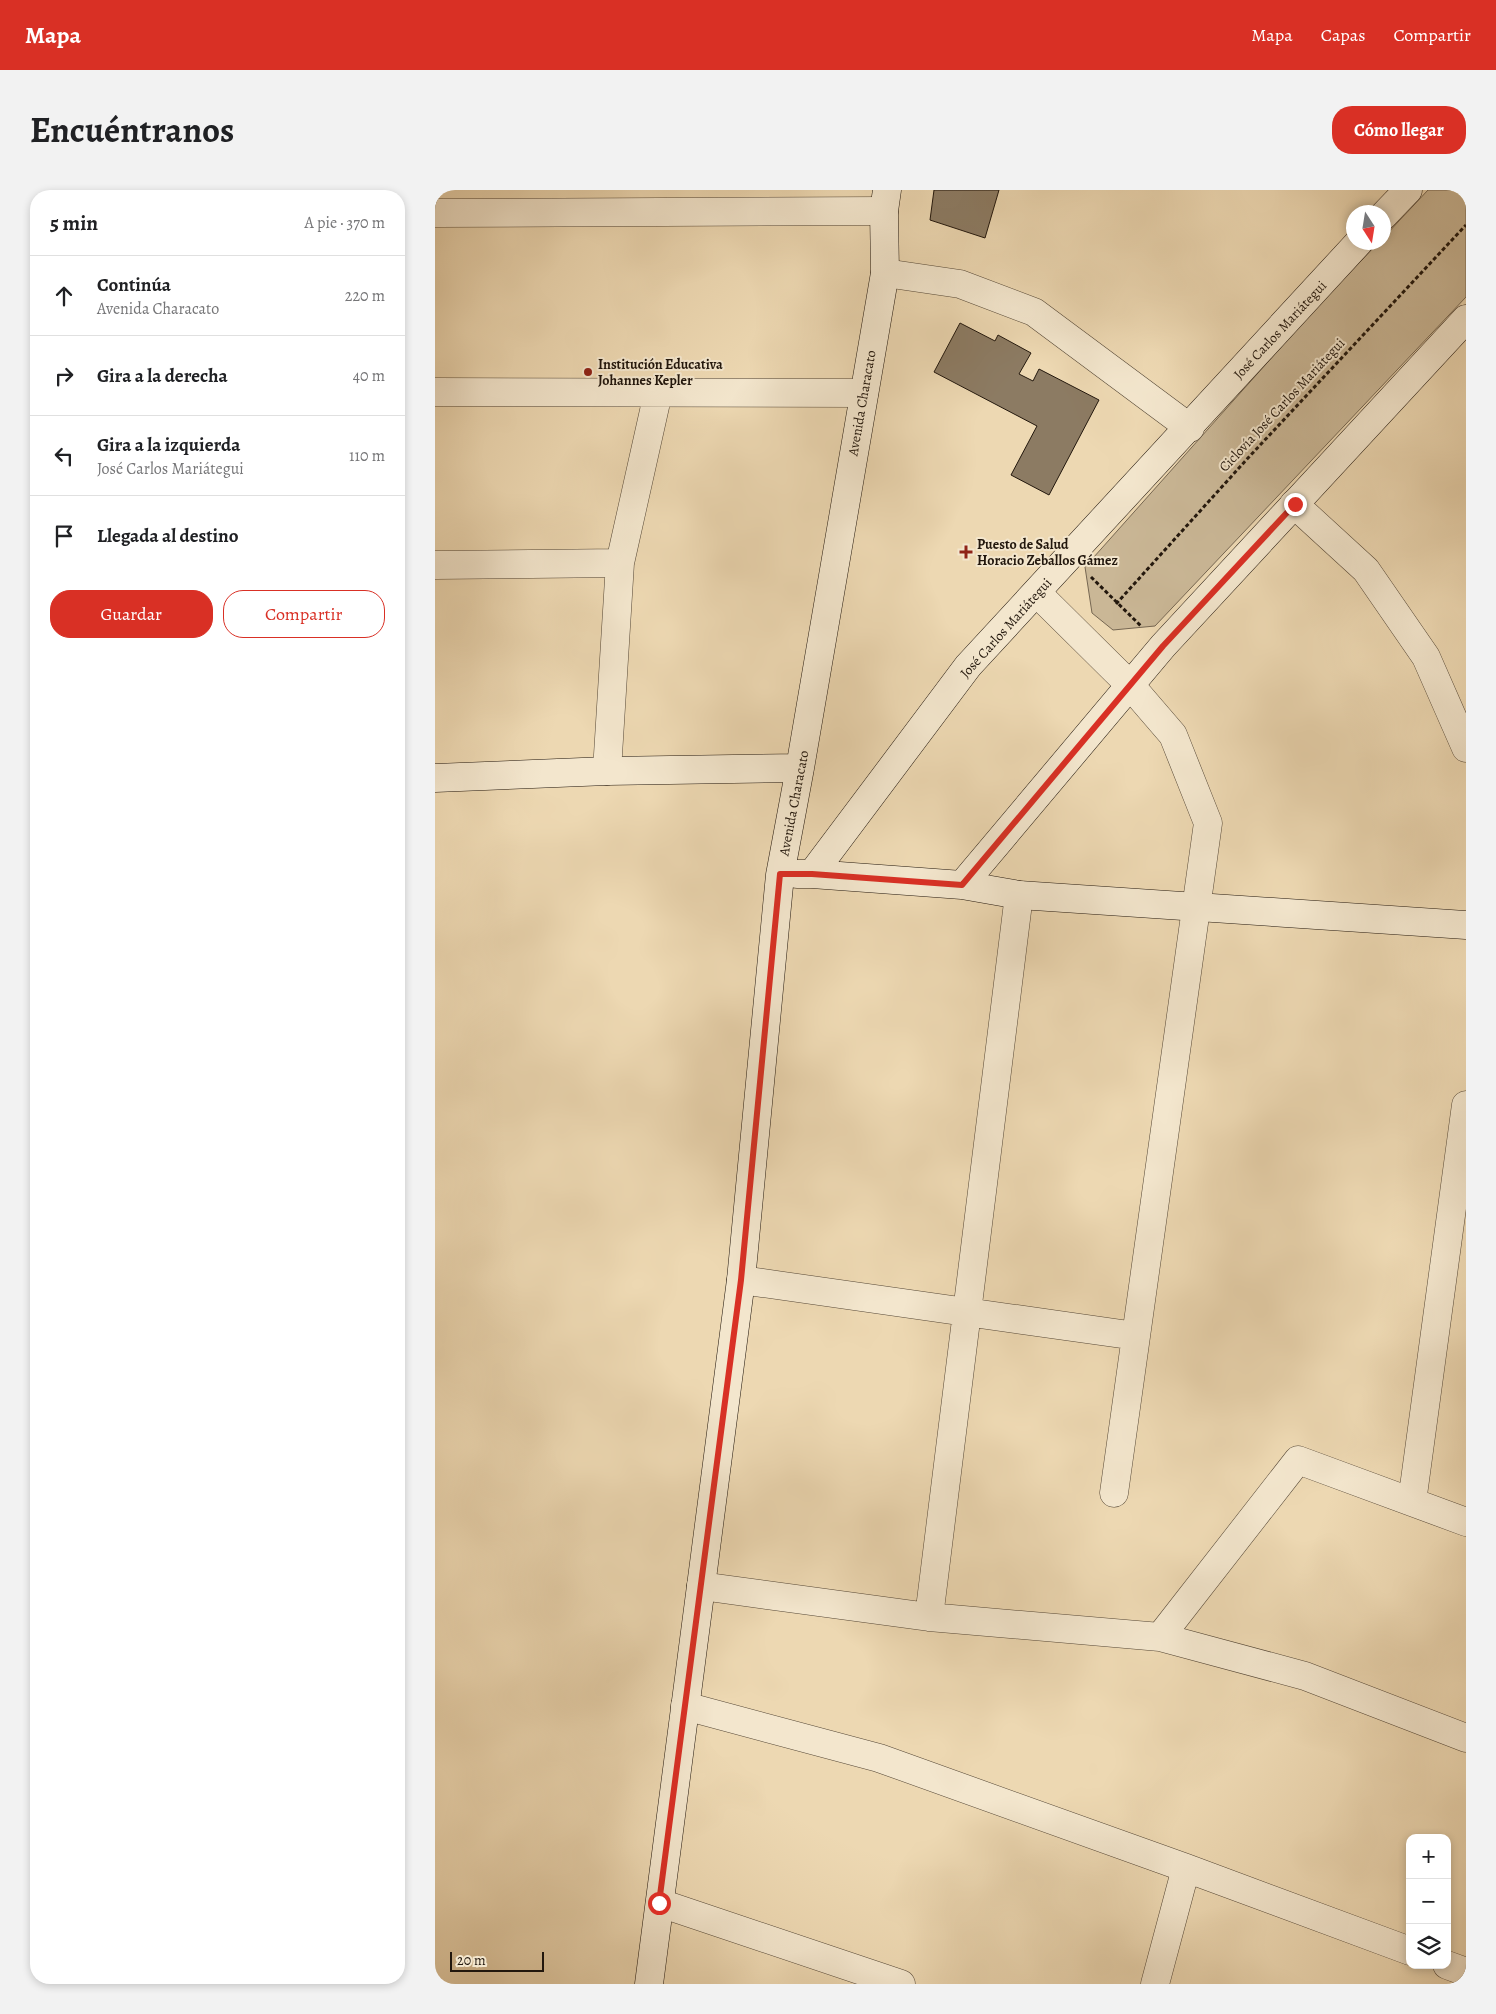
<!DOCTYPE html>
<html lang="es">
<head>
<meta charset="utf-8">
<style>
  body { margin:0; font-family:Alegreya,serif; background:#f2f2f2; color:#202124 }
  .controls { position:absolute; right:15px; bottom:15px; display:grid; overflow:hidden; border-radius:10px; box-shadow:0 2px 8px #0003 }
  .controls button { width:45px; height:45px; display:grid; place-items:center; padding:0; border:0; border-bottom:1px solid #e0e0e0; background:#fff; color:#202124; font:25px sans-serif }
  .compass { position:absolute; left:911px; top:15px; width:45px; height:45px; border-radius:50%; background:#fff; box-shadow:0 2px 8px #0003; rotate:168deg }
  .scale { position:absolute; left:15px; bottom:12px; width:94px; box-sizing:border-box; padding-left:5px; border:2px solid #22170d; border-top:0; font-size:14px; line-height:18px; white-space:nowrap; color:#22170d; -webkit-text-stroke:4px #f3e6cd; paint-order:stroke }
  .stop { position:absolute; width:15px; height:15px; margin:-11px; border:4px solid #d93025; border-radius:50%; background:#fff }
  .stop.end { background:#d93025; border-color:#fff; box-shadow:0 1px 5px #0008 }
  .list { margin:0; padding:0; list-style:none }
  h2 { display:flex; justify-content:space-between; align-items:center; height:65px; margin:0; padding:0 20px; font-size:21px }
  h2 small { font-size:16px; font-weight:400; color:#757577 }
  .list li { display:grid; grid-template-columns:32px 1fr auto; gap:15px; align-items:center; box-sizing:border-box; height:80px; padding:0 20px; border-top:1px solid #e0e0e0 }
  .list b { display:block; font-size:19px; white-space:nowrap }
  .list p { margin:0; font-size:16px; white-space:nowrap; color:#757577 }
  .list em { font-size:16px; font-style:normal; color:#757577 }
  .actions { display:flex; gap:10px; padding:15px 20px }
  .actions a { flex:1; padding:11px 0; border:1px solid #d93025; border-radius:20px; text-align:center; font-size:18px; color:#d93025 }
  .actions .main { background:#d93025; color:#fff }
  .icon { flex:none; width:28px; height:28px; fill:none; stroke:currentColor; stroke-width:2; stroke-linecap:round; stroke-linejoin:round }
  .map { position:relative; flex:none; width:1031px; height:1794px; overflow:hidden; border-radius:20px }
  header { display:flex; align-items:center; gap:30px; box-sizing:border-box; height:70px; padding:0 25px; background:#d93025; color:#fff }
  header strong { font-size:24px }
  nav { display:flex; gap:28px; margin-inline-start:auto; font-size:18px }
  .intro { display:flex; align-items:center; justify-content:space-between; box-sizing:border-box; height:120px; padding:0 30px }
  h1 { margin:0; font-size:35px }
  .button { padding:12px 22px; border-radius:20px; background:#d93025; color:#fff; font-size:18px; font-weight:700 }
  main { display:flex; gap:30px; padding:0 30px }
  aside { flex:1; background:#fff; border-radius:20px; box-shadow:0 2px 8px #0003 }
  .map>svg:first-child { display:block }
</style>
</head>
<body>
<header>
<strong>Mapa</strong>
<nav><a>Mapa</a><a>Capas</a><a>Compartir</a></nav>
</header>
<div class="intro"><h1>Encuéntranos</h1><a class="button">Cómo llegar</a></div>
<main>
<aside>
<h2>5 min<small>A pie · 370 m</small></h2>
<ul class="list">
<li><svg class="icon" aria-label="ahead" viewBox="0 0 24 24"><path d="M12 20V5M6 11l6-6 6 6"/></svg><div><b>Continúa</b><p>Avenida Characato</p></div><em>220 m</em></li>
<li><svg class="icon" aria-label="right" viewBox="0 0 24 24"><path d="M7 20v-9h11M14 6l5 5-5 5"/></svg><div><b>Gira a la derecha</b></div><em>40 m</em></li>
<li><svg class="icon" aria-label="left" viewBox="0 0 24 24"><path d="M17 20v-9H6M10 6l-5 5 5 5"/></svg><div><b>Gira a la izquierda</b><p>José Carlos Mariátegui</p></div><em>110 m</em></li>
<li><svg class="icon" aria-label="arrive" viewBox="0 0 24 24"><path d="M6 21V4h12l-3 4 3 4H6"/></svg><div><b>Llegada al destino</b></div></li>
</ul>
<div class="actions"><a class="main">Guardar</a><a>Compartir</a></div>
</aside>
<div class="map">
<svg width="1031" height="1794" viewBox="0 0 1031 1794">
  <rect width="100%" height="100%" fill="#edd8b2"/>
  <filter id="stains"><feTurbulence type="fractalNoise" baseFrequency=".004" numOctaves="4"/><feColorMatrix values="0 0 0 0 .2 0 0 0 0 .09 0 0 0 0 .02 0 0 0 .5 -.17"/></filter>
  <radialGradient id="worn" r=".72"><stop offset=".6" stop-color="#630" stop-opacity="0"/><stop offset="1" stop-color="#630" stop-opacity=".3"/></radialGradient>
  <path fill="#cab796" stroke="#766752" d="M993 0H1031V107L720 436 678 440 657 423 650 377 881 118 943 53 948 52 949 47Z"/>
  <path fill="#8c7b63" stroke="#22170d" d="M499 0H564L550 48 495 30Z
    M525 133 560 151 563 145 596 163 584 184 598 191 604 179 664 210 614 305 576 285 602 236 499 182Z"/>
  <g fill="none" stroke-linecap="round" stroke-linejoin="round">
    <g stroke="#554736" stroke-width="29">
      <path id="street" d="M0 23 449 21
        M450 83 525 94 599 122 755 238
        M0 202 429 203
        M859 314 931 380 991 467 1031 558
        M0 375 185 373
        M602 403 695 495 738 545 773 633 679 1303
        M172 581 185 373 223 203
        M306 1090 701 1146
        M977 1312 1031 915
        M266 1396 494 1427 725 1447 870 1486 1031 1548
        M494 1427 584 705
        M725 1447 863 1270 1031 1332
        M250 1516 444 1568 751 1678 975 1761
        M225 1713 466 1794
        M1012 1775 1031 1782
        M720 1794 751 1678"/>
    </g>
    <g stroke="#22170d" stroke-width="29">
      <path id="secondary" d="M948 26 973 0
        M0 588 172 581 365 578
        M362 684H377L527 695 584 705 1031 735
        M377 684 533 476 924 52
        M527 695 728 456 1031 129
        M214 1794 306 1090 345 685 365 578 450 83 449 21 452 0"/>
    </g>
    <path stroke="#22170d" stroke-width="3" stroke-dasharray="4 2.5" stroke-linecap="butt" d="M656 387 707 437
      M681 414 813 268 1031 35"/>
    <use href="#street" stroke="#f3e6cd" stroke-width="28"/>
    <use href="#secondary" stroke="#f3e6cd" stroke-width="28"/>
  </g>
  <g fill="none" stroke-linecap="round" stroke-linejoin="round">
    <path stroke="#d93025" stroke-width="6" d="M224 1713 306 1090 345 684H377L527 695 728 456 860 314"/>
  </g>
  <g fill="#8f2418" stroke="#f3e6cd" stroke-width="2">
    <circle cx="153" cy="182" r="5"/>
    <path d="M528.5 354.5h5v5h5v5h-5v5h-5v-5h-5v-5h5z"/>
  </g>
  <g text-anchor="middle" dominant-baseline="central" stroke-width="4" stroke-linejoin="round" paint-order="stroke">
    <g font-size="14" fill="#22170d" stroke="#f3e6cd">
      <text transform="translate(845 140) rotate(-47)">José Carlos Mariátegui</text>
      <text transform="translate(427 213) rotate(-80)">Avenida Characato</text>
      <text transform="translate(847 215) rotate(-47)">Ciclovía José Carlos Mariátegui</text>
      <text transform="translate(571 438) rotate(-48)">José Carlos Mariátegui</text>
      <text transform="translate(359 613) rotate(-79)">Avenida Characato</text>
    </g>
    <g font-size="14" font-weight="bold" fill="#22170d" stroke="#f3e6cd" text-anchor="start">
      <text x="163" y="174">Institución Educativa<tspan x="163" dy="16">Johannes Kepler</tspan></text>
      <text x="542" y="354">Puesto de Salud<tspan x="542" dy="16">Horacio Zeballos Gámez</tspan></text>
    </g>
  </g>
  <rect width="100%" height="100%" filter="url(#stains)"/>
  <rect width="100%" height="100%" fill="url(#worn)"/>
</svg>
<div class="controls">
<button>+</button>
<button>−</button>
<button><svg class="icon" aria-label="layers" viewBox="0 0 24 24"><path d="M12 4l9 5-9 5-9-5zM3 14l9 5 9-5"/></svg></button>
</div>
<svg class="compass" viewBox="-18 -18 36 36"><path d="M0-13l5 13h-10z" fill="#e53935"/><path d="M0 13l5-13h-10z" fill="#757577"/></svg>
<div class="scale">20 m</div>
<div class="stop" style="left:224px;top:1713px"></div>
<div class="stop end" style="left:860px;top:314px"></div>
</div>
</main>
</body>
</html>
